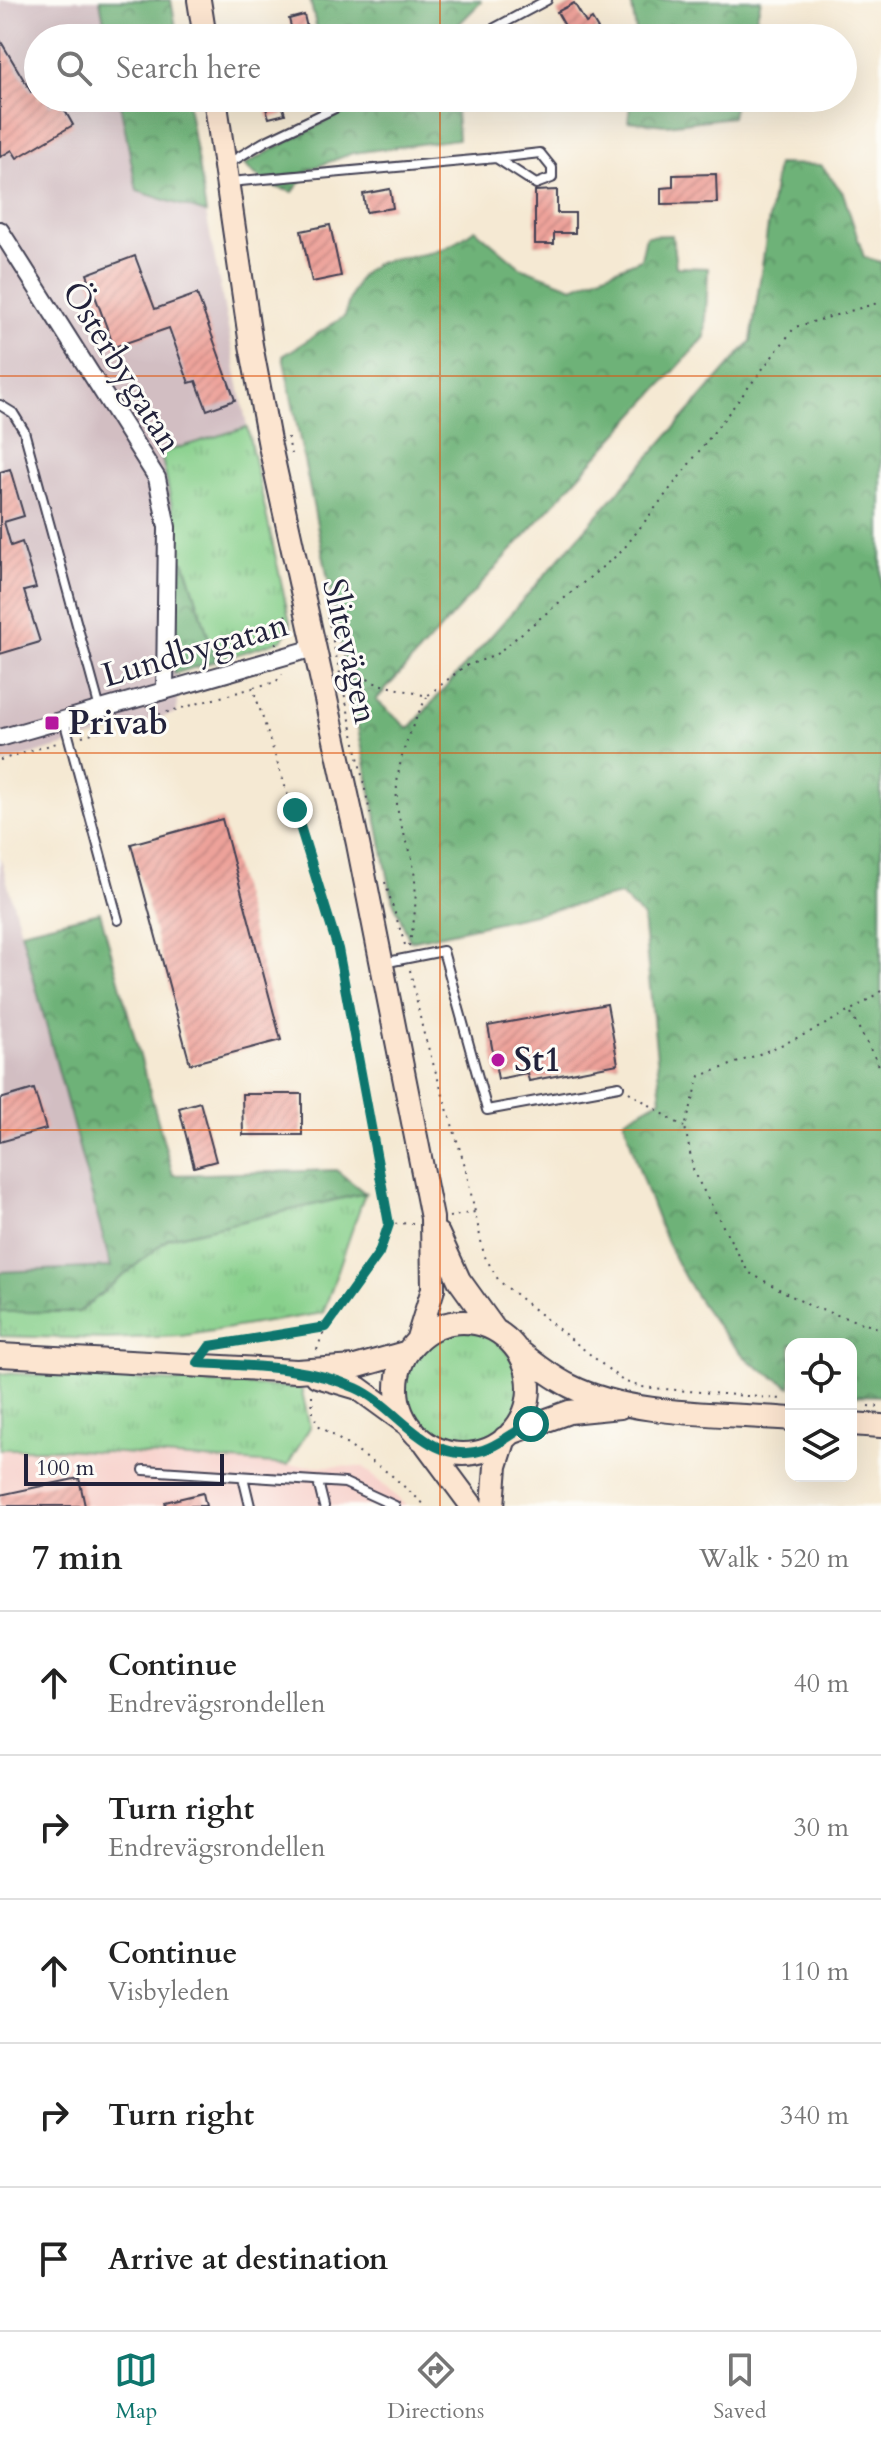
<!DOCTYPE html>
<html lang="en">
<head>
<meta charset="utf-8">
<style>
  body { margin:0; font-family:Cardo,serif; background:#f2f2f2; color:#222 }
  .controls { position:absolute; right:24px; bottom:24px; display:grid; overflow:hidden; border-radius:16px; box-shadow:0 8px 32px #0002 }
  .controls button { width:72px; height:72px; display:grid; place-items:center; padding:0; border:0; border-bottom:2px solid #e0e0e0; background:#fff; color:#222; font:40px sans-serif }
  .scale { position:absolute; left:24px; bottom:20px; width:200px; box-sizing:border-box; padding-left:8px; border:4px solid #22223b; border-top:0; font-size:22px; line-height:28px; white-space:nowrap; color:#22223b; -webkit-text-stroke:6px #fdfcf7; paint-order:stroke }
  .stop { position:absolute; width:24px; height:24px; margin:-18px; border:6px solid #0f766e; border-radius:50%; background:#fff }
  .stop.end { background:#0f766e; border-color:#fff; box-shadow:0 2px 8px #0008 }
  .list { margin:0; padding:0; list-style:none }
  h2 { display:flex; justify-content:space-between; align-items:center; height:104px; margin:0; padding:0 32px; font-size:34px }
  h2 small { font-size:26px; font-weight:400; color:#767676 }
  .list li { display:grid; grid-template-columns:52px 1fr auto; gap:24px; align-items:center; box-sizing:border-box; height:144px; padding:0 32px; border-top:2px solid #e0e0e0 }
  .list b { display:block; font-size:30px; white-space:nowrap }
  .list p { margin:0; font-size:26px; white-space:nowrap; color:#767676 }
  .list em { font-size:26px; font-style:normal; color:#767676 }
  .icon { flex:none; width:44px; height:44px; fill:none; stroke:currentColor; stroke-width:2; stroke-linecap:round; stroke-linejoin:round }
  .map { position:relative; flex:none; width:881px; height:1506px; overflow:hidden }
  .search { position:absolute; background:#fff; box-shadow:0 8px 32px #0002; left:24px; right:24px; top:24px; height:88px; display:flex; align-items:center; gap:20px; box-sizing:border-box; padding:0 28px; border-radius:44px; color:#767676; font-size:30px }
  .sheet { height:824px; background:#fff }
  nav { display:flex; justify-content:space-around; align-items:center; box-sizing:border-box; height:112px; border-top:2px solid #e0e0e0; background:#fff; font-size:22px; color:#767676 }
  nav a { display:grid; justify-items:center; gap:4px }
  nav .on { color:#0f766e }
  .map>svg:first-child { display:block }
</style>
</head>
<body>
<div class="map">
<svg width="881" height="1506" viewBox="0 0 881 1506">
  <defs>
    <pattern id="grass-tufts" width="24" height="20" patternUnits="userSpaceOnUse" patternTransform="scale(2)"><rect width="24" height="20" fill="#88d08c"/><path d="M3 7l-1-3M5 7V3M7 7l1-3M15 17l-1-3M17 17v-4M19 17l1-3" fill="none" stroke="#75b27a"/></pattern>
    <pattern id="forest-crowns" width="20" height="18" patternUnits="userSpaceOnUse" patternTransform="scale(2)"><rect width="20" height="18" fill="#6eb278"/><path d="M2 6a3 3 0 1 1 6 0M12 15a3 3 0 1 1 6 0" fill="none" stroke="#5a9064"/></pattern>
    <pattern id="building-hatch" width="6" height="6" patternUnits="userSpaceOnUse" patternTransform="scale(2)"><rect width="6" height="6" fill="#eda29a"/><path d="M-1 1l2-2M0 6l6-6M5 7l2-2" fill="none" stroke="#cb8b86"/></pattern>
  </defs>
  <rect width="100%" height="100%" fill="#fdfcf7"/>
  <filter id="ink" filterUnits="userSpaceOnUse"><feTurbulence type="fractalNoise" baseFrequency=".0125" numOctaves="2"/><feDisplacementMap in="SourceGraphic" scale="16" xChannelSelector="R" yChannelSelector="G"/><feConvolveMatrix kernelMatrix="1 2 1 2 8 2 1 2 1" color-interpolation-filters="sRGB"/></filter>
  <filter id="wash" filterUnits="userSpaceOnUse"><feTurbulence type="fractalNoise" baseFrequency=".006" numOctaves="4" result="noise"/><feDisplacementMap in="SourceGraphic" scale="32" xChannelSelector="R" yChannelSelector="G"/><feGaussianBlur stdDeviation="1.8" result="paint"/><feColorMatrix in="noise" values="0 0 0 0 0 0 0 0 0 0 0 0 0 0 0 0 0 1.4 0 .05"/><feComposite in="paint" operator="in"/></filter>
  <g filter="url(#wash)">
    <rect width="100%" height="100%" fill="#f5e9d3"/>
    <path fill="#f7d0ca" d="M0 1449H63L288 1465 364 1467 406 1506H0Z"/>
    <path fill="#d2bec2" d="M0 0H100L107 38H38V98H119L137 191 206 213 247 427 161 453 176 526 177 713 0 764Z
      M0 856 88 1171 112 1267 0 1272Z"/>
    <path fill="url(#grass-tufts)" stroke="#557964" stroke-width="2" d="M247 427 291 627 282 640 216 661 185 563 175 557 176 526 161 453Z
      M365 1193 323 1313 182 1336 106 1339 0 1336V1312H79L169 1238Z
      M404 1389a58 58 0 1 1 116 0a58 58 0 1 1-116 0Z
      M0 1373 301 1388 310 1427 288 1465 63 1449H0Z"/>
    <path fill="url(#forest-crowns)" stroke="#486a5a" stroke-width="2" d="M100 0H171L178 38H107Z
      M310 0H480L481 2 445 38H319Z
      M631 0H761L751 38H637Z
      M119 98H187L206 213 137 191Z
      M332 98H455L458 139 353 153 310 169 293 192 268 185 244 165 336 116Z
      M631 98H736L732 117 666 125 628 121Z
      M777 164 821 165 843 193 864 257 881 262V1396L851 1395V1344H791V1387C776 1378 758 1369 745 1357 677 1289 650 1209 624 1120L661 1099 643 917 621 895 410 941 393 901 283 356 345 316C361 244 391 267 443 249 454 245 466 235 475 229L520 267 573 287 641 259 646 236 672 235 676 267 708 268 705 337 376 700 409 729 751 341Z
      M175 557 185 563 216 661 174 674Z
      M100 912 173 1175 336 1170 365 1193 169 1238 79 1312H0V1272L111 1267 21 931Z"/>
    <g id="blocks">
      <path fill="url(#building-hatch)" d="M574 3 586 23 592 19 598 29 584 38H572L557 12Z
        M304 15 309 36 294 38 289 19Z
        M0 40 31 92 38 88V98H45L50 106 59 100 73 125 17 158 12 150 0 157Z
        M280 98 285 114 269 118 264 101Z
        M716 174 717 203 661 204V188L673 187V175Z
        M390 189 393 208 366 212 363 194Z
        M557 190V213H575V233H554V244H535V191Z
        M330 225 341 276 312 282 301 231Z
        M135 256 155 309 197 294 235 400 207 410 196 381 189 383 169 328 114 347 87 274Z
        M10 469 24 516 4 522 11 546 22 542 36 588 24 591 40 642 0 654V472Z
        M222 819 281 1040 190 1064 131 844Z
        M607 1004 618 1064 529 1081 527 1073 498 1079 488 1026Z
        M34 1089 46 1129 0 1142V1099Z
        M242 1094H302V1135H243Z
        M200 1102 216 1161 194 1167 179 1108Z
        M79 1478 85 1506H0V1495Z
        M203 1493 206 1506H166L165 1502Z"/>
    </g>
  </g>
  <g filter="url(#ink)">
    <use href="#blocks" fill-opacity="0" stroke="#424052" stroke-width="2"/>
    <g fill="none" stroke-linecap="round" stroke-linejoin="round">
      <g stroke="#424052" stroke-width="12">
        <path id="lane" d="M476 38 547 0
          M229 163 264 142 356 98
          M230 182 496 158 536 184 552 178V168L540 153 496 158
          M0 405 13 413 24 431 100 709
          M64 720 118 920
          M383 963 443 951 487 1110 619 1086
          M144 1470 345 1483 395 1506
          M243 1477 250 1506
          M318 1482 324 1506"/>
      </g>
      <g stroke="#424052" stroke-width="20">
        <path id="street" d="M0 230 157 478 167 527 165 690
          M0 738 314 648"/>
      </g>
      <g stroke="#424052" stroke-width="26">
        <path id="secondary" d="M199 0 205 38
          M215 98 251 345 270 446 358 844 432 1218 433 1289 417 1341
          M438 1234 459 1280 495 1330
          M397 1388a66 66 0 1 1 132 0a66 66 0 1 1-132 0Z
          M519 1351C535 1364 552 1377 570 1386 631 1417 723 1413 791 1419
          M0 1355 297 1371 355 1367 408 1352
          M317 1376 358 1388 406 1423
          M851 1424 881 1426
          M511 1433 569 1412 620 1407
          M426 1444 472 1506
          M493 1506 496 1466 505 1438"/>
      </g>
      <path stroke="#424052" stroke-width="2" stroke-dasharray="2 6" stroke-linecap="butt" d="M288 437 291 454
        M326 609 371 817
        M276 644 275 625 287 614
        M339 651 371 682 427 696 465 666 494 656 622 551 795 327 881 302
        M254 687 276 682 282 674
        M82 736 253 688 338 949 389 1224
        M0 760 60 742
        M385 882 406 948
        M409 946C416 917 418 888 412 859 409 845 402 831 399 817 390 777 408 731 427 697
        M410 970 423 1031 465 1166 475 1212
        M881 991C826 1029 763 1054 700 1076L685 1127 694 1173 748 1272 812 1307 881 1329
        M851 1014 881 1069
        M629 1092 684 1127
        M449 1217 475 1212 484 1255 499 1281 623 1381 641 1387 782 1399
        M206 1349 219 1344 325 1327
        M317 1350C331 1303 375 1272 389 1224L413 1223
        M312 1395 313 1413 318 1425 390 1474 426 1506
        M868 1406 881 1407"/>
      <use href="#lane" stroke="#fff" stroke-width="8"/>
      <use href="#street" stroke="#fff" stroke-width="16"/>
      <use href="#secondary" stroke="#fce5d0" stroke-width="22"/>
    </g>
  </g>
  <g fill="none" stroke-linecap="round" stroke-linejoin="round" filter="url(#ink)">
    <path stroke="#0f766e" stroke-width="10" d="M295 810 338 949 389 1224 379 1253 326 1327 210 1346 198 1363C250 1366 307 1366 356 1388 399 1407 429 1468 483 1450 500 1445 514 1431 531 1424"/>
  </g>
  <path fill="none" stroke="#de560e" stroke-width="2" stroke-opacity="0.55" d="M440 0V38M440 98V1506M0 376H881M0 753H881M0 1130H881"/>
  <g fill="#b5179e" stroke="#fdfcf7" stroke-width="3">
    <rect x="44" y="715" width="16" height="16" rx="4"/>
    <circle cx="498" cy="1060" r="8"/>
  </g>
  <g text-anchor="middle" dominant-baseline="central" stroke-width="6" stroke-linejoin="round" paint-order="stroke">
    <g font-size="34" fill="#22223b" stroke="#fdfcf7">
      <text transform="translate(122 367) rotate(58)">Österbygatan</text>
      <text transform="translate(195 650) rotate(-16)">Lundbygatan</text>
      <text transform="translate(350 651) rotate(77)">Slitevägen</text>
    </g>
    <g font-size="34" font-weight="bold" fill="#22223b" stroke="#fdfcf7" text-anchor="start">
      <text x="68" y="723">Privab</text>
      <text x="514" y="1060">St1</text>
    </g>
  </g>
</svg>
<div class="controls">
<button><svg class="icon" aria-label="locate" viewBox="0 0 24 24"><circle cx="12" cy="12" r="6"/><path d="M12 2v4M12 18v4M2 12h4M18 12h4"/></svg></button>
<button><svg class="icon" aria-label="layers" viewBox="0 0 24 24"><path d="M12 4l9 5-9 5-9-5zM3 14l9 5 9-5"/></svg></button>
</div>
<div class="scale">100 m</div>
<div class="stop" style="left:531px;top:1424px"></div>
<div class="stop end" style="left:295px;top:810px"></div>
<div class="search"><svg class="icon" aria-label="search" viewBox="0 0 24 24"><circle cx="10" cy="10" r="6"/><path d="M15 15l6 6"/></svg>Search here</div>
</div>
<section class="sheet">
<h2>7 min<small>Walk · 520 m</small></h2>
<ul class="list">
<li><svg class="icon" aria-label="ahead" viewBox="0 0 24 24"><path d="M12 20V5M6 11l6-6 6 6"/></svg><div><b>Continue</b><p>Endrevägsrondellen</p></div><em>40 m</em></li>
<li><svg class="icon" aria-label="right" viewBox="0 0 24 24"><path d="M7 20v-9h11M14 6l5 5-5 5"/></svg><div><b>Turn right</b><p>Endrevägsrondellen</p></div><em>30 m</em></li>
<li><svg class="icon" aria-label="ahead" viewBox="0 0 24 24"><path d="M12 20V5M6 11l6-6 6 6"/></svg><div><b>Continue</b><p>Visbyleden</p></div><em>110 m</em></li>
<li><svg class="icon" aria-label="right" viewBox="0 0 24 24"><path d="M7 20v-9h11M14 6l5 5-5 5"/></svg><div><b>Turn right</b></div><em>340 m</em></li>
<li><svg class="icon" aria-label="arrive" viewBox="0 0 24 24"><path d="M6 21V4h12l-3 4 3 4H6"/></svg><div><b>Arrive at destination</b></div></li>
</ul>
</section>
<nav>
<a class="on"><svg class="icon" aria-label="map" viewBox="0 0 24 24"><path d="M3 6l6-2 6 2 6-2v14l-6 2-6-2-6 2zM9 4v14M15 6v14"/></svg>Map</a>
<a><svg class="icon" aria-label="directions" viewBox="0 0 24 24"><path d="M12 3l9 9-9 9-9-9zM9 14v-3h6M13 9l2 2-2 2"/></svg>Directions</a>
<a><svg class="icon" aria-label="saved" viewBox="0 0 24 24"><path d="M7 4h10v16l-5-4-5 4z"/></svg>Saved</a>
</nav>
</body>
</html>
